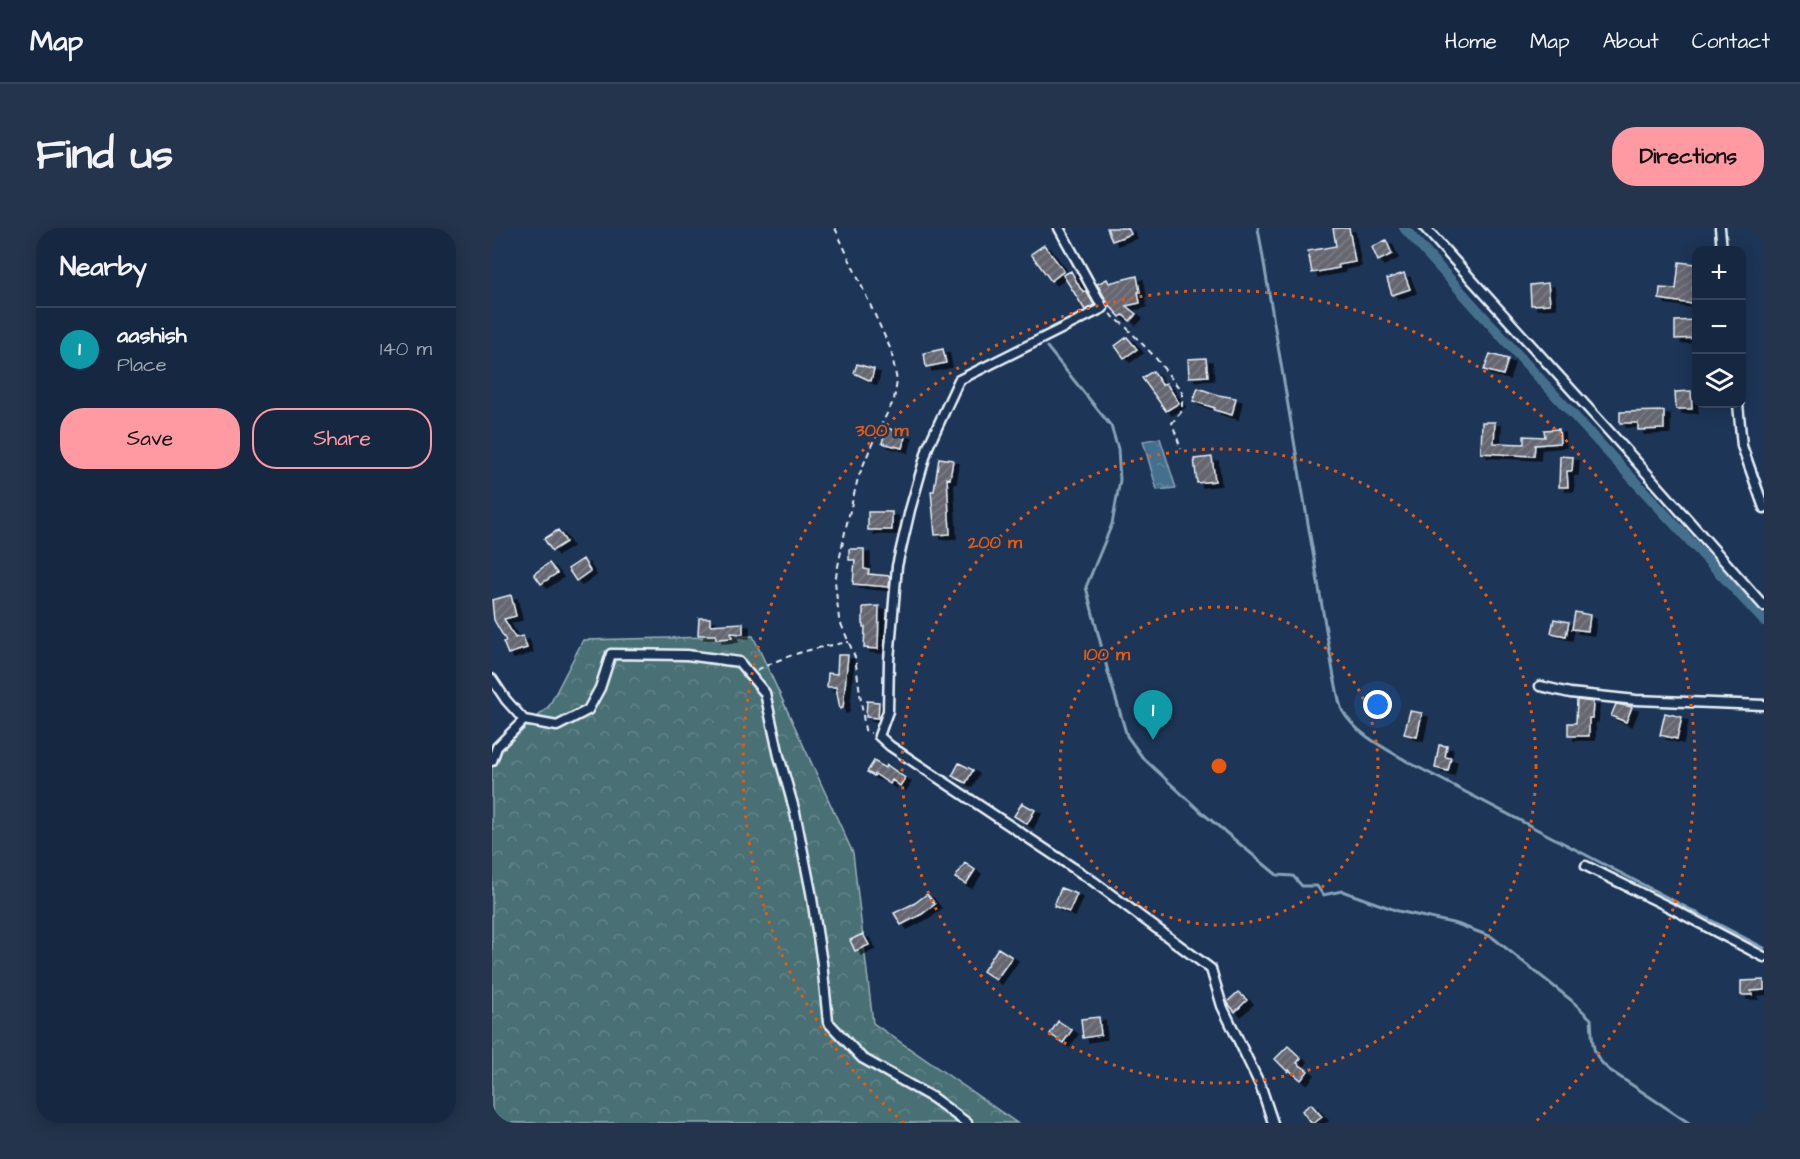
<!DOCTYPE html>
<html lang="en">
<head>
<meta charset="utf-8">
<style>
  body { margin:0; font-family:"Architects Daughter",sans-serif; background:#23344c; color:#f1f3f6 }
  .controls { position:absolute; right:18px; top:18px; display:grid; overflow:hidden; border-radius:12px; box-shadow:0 3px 15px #0003 }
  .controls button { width:54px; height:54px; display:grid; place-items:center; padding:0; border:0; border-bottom:2px solid #35445a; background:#162841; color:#f1f3f6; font:30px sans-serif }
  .you { position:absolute; left:886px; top:477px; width:21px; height:21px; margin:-15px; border:4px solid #fff; border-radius:50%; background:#1a73e8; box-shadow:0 0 0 9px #1a73e833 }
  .badge { display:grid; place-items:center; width:39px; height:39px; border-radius:50%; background:#ff9aa2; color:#fff; font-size:20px; font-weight:700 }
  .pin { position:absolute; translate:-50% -50px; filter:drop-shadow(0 2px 3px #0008) }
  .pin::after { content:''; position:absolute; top:32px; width:21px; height:18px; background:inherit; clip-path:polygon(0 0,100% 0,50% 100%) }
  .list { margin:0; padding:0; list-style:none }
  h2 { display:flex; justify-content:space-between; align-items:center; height:78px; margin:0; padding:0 24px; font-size:26px }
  h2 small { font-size:20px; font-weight:400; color:#9ea6b1 }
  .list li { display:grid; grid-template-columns:39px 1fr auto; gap:18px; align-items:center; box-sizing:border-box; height:84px; padding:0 24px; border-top:2px solid #35445a }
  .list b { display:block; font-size:22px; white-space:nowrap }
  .list p { margin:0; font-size:20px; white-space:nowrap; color:#9ea6b1 }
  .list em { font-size:20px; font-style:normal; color:#9ea6b1 }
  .actions { display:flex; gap:12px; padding:18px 24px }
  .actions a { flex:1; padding:14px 0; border:2px solid #ff9aa2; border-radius:24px; text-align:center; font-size:21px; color:#ff9aa2 }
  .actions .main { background:#ff9aa2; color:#111 }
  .icon { flex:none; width:33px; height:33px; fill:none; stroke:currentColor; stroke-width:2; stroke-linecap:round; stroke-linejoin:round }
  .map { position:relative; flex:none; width:1272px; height:895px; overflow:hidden; border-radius:24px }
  header { display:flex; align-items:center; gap:36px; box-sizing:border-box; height:84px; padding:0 30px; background:#162841; border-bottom:2px solid #35445a }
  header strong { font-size:28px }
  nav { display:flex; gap:33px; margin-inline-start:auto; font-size:21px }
  .intro { display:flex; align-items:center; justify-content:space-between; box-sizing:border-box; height:144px; padding:0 36px }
  h1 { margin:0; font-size:42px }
  .button { padding:15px 27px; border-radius:24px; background:#ff9aa2; color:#111; font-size:21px; font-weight:700 }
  main { display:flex; gap:36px; padding:0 36px }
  aside { flex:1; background:#162841; border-radius:24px; box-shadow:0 3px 15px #0003 }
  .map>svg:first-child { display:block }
</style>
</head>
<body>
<header>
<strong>Map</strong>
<nav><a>Home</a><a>Map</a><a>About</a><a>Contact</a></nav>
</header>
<div class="intro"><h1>Find us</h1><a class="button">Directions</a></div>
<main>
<aside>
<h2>Nearby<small></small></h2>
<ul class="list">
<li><span class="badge" style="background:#0f9aa8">1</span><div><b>aashish</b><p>Place</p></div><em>140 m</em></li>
</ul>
<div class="actions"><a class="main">Save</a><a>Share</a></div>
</aside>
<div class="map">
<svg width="1272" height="895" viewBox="0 0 1272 895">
  <defs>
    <pattern id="forest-crowns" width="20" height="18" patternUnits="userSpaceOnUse" patternTransform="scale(1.5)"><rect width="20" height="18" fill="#4a7074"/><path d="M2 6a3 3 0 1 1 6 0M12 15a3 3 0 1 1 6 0" fill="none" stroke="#648589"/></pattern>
    <pattern id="water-ripples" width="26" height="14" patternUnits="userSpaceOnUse" patternTransform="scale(1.5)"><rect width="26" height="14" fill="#456f8d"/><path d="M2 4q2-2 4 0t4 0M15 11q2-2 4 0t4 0" fill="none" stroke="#60849e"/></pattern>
    <pattern id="building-hatch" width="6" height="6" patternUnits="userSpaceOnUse" patternTransform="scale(1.5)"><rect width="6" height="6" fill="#65666f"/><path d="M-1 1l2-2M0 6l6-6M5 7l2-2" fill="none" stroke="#7b7c84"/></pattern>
    <filter id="shadow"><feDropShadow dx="6" dy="4" stdDeviation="0" flood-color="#0009"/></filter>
  </defs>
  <rect width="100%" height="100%" fill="#1d3557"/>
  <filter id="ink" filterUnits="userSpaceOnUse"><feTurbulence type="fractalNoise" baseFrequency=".0167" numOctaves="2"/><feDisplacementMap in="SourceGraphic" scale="12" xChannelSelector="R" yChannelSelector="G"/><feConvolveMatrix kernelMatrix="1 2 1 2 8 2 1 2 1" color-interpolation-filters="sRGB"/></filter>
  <g filter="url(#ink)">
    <path fill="url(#forest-crowns)" stroke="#99b0b6" stroke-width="1.5" d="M261 408 361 625 381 795 525 895H0V531L57 478 91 412Z"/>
    <path fill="url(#water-ripples)" stroke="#86a3b8" stroke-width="1.5" d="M668 210 684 260 665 262 651 213Z"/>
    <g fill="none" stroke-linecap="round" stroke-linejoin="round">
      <path stroke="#86a3b8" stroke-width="3" d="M766 0 842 449C845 459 846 473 850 482 863 506 896 522 918 535L1272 720
        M555 119 619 198 626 221 628 252 620 296 594 359 616 444 635 508 651 530 708 583 785 647 801 648 810 658H825L831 667 850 663 906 683 965 696 1000 709 1079 772 1099 791C1101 814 1098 825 1116 841L1197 895"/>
      <path stroke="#456f8d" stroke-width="10" d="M912 0 1037 139 1272 393"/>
    </g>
    <path fill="url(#building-hatch)" stroke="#e8f1f8" stroke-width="1.5" filter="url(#shadow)" d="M615 0H636L639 6 620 13Z
      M841 0H857L863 34 846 37 847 40 820 45 816 23 844 18Z
      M894 12 900 26 886 33 880 19Z
      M552 17 572 43 559 53 539 26Z
      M1187 34 1203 36 1200 76 1167 71 1168 60 1184 61Z
      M579 43 588 60 592 64 594 63 602 77 593 82 571 47Z
      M912 45 918 61 900 67 895 51Z
      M645 48 648 64H646L648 75 634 78 644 86 638 93 631 87 628 89 617 77 605 56 615 51 617 55Z
      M1056 55 1058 76 1039 77 1038 57Z
      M1204 92V110L1183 111V93Z
      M635 109 645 121 632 130 623 118Z
      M451 121 454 135 434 139 432 125Z
      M998 126 1016 131 1011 147 992 142Z
      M714 130 716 148 697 149 696 131Z
      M365 136 382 141 379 153 362 145Z
      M661 143 670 157 674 155 687 175 674 183 650 150Z
      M706 160 726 167 744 170 740 187 722 182 723 180 701 173Z
      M1199 163 1200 181H1184L1183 164Z
      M1172 183V201L1146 202V195H1128V184Z
      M990 194H1003L1002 215 1032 216V208L1053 209 1052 202 1067 201 1068 215 1043 217 1042 228 989 225Z
      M394 200 414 205 410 220 390 215Z
      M1068 228 1081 229 1080 243H1075L1076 259H1067Z
      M720 229 723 253 705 255 702 231Z
      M447 230 461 232 458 251 455 250 458 306 443 307 439 263H442Z
      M376 284H400V302H376Z
      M66 302 74 314 60 323 52 311Z
      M357 321H372V341L377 342 376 346 398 348 397 359 361 356 363 332H357Z
      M91 331 98 343 84 353 76 341Z
      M57 335 65 345 49 356 42 346Z
      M19 367 24 388 12 391 23 410 31 408 35 420 16 426 11 414 14 413 2 392 0 372Z
      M387 378 386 421 372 420 373 399H371V379Z
      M1083 384 1098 387 1096 403 1080 401Z
      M207 390H218V397L251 395V406L239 405 240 410 224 411V407H206Z
      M1062 391 1077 394 1074 408 1059 405Z
      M346 427H356L351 480 348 481 344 459H335L336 445 345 446Z
      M1085 472 1101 474 1100 490H1097V508H1076V495H1084Z
      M375 473 387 474 386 490 374 489Z
      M1124 476 1140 479 1134 494 1119 488Z
      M918 483 930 485 925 509 912 506Z
      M1173 485 1190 489 1185 511 1168 507Z
      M947 517 955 518 953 529 959 530 956 543 943 540Z
      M382 533 393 540 395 537 413 550 408 558 400 552 398 556 383 546 382 548 375 544Z
      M467 535 481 542 474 555 460 548Z
      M530 575 543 582 535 596 522 588Z
      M473 635 483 642 474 656 463 650Z
      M569 660 585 666 577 684 562 678Z
      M435 666 443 676 430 686 409 697 402 685 423 675Z
      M371 706 377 717 363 723 358 712Z
      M506 720 520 729 504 752 491 743Z
      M1272 752V762L1259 763 1260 767H1249V753Z
      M746 764 755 772 743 784 735 774Z
      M607 789 609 807 591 810 589 791Z
      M566 793 580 802 571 815 558 806Z
      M796 818 809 830 805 835 816 843 809 852 797 842 796 844 783 831Z
      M819 876 830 889 822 895H819L810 883Z"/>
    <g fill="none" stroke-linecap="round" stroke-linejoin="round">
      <g stroke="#e8f1f8" stroke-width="13">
        <path id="minor" d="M567 0 611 80 467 152 436 219 418 282 405 338 397 432 396 483 387 508 398 518 601 653 719 741 730 778 769 859 781 895
          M933 0 1143 232 1272 378
          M1228 0 1230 22
          M1246 176 1250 218 1272 280
          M0 451 14 472 32 492 65 498 96 482 108 460 119 426 195 427 247 434 273 465 287 528 303 584 319 664 330 735 336 794 370 830 441 870 475 895
          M1048 458 1078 465 1144 472 1272 477
          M0 533 5 519 32 492
          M1094 638 1179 680 1272 729"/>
      </g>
      <path stroke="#e8f1f8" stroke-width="2" stroke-dasharray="6 4.5" stroke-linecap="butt" d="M343 0 399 122 405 153 402 172 383 209 366 250 354 299 343 353 347 391 363 429 373 502 379 505
        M618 86 633 98 663 129 690 164V183L680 195 689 221
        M265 442C297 426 321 420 357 414"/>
      <use href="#minor" stroke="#1d3557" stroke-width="8"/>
    </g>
  </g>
  <g fill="none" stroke="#e8590c" stroke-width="3" stroke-dasharray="3 6">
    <circle cx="727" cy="538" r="159"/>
    <circle cx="727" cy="538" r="317"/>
    <path d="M412 895A476 476 0 1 1 1042 895"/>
  </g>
  <circle cx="727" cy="538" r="9" fill="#e8590c" stroke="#1d3557" stroke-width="3"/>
  <g font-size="18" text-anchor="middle" font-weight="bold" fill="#e8590c" stroke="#1d3557" stroke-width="5" stroke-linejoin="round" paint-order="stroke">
    <text x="390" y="208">300 m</text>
    <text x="503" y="320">200 m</text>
    <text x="615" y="432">100 m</text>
  </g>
</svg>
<div class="controls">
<button>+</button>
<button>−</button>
<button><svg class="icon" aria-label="layers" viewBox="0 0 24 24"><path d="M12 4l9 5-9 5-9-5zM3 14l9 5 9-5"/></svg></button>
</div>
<div class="you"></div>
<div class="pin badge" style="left:661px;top:512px;background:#0f9aa8">1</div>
</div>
</main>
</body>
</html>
